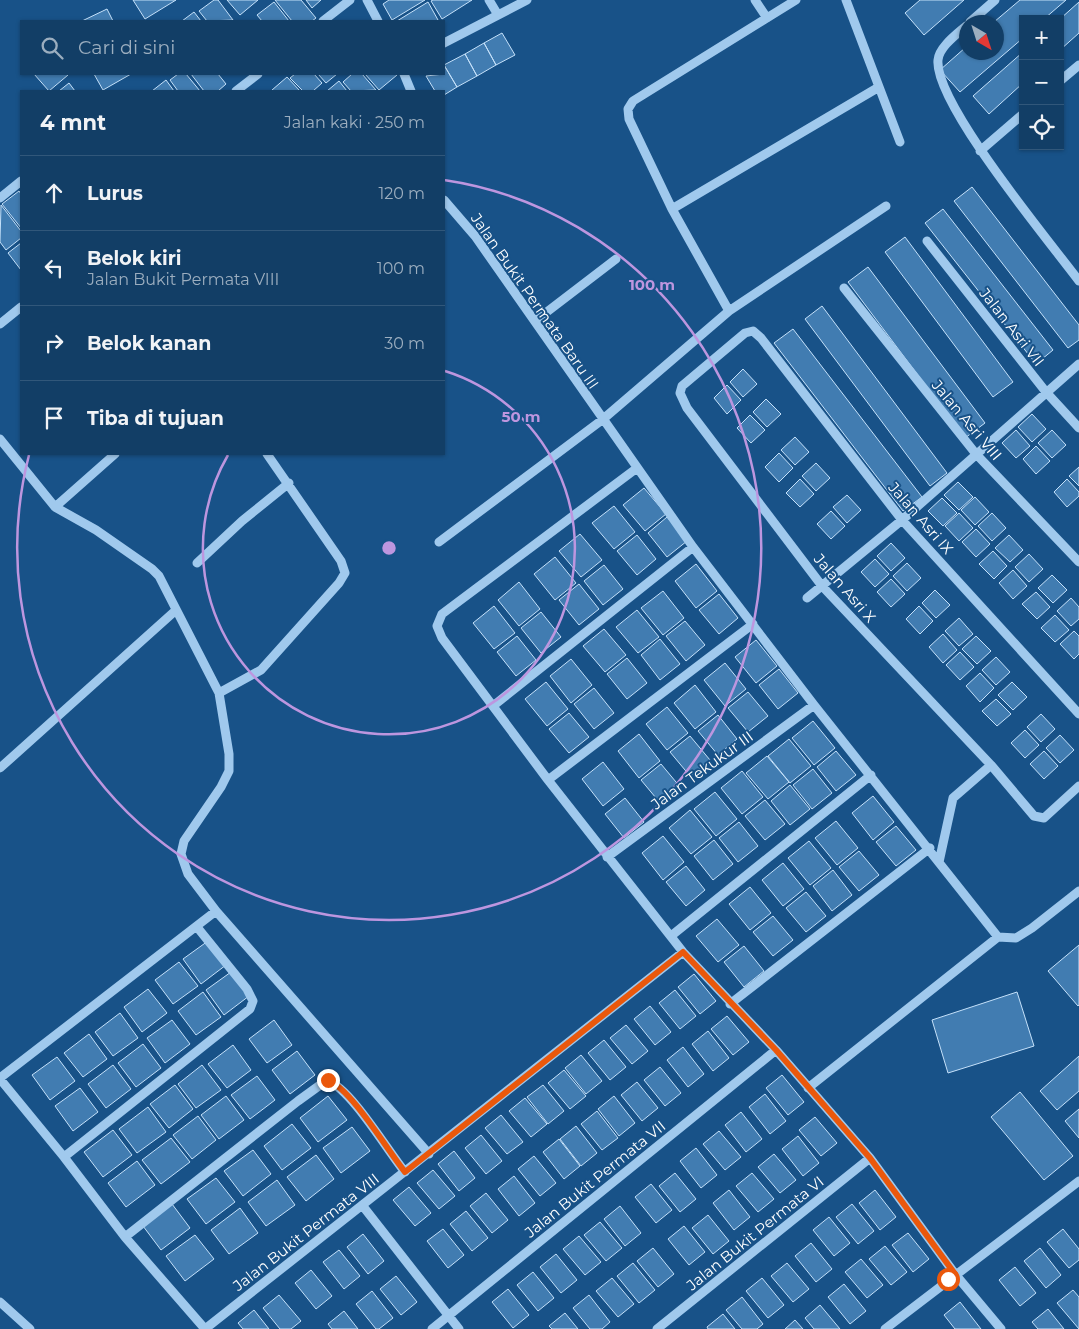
<!DOCTYPE html>
<html lang="id">
<head>
<meta charset="utf-8">
<style>
  body { margin:0; font-family:Montserrat,sans-serif; background:#1f496f; color:#f1f3f6 }
  .controls { position:absolute; right:15px; top:15px; display:grid; overflow:hidden; border-radius:0px; box-shadow:0 1px 4px #0004 }
  .controls button { width:45px; height:45px; display:grid; place-items:center; padding:0; border:0; border-bottom:1px solid #31577a; background:#123e66; color:#f1f3f6; font:25px sans-serif }
  .compass { position:absolute; left:959px; top:15px; width:45px; height:45px; border-radius:50%; background:#123e66; box-shadow:0 1px 4px #0004; rotate:141deg }
  .stop { position:absolute; width:15px; height:15px; margin:-11px; border:4px solid #ea580c; border-radius:50%; background:#fff }
  .stop.end { background:#ea580c; border-color:#fff; box-shadow:0 1px 5px #0008 }
  .list { margin:0; padding:0; list-style:none }
  h2 { display:flex; justify-content:space-between; align-items:center; height:65px; margin:0; padding:0 20px; font-size:21px }
  h2 small { font-size:16px; font-weight:400; color:#9caebf }
  .list li { display:grid; grid-template-columns:32px 1fr auto; gap:15px; align-items:center; box-sizing:border-box; height:75px; padding:0 20px; border-top:1px solid #31577a }
  .list b { display:block; font-size:19px; white-space:nowrap }
  .list p { margin:0; font-size:16px; white-space:nowrap; color:#9caebf }
  .list em { font-size:16px; font-style:normal; color:#9caebf }
  .icon { flex:none; width:28px; height:28px; fill:none; stroke:currentColor; stroke-width:2; stroke-linecap:round; stroke-linejoin:round }
  .map { position:relative; flex:none; width:1079px; height:1329px; overflow:hidden }
  .search { position:absolute; background:#123e66; box-shadow:0 1px 4px #0004; left:20px; top:20px; width:425px; height:55px; display:flex; align-items:center; gap:12px; box-sizing:border-box; padding:0 18px; border-radius:0px; color:#9caebf; font-size:19px }
  .panel { position:absolute; background:#123e66; box-shadow:0 1px 4px #0004; left:20px; top:90px; width:425px; height:365px; border-radius:0px }
  .map>svg:first-child { display:block }
</style>
</head>
<body>
<div class="map">
<svg width="1079" height="1329" viewBox="0 0 1079 1329">
  <rect width="100%" height="100%" fill="#185288"/>
  <path fill="#417cb1" stroke="#c5e1fa" d="M133 0H176L145 19Z
    M214 0H218L233 20 207 21 199 11Z
    M227 0H258L240 15Z
    M275 0H301L316 18 312 21H292Z
    M306 0H321L312 8Z
    M389 0H425L392 20 383 4Z
    M433 0H472L442 19 431 1Z
    M920 0H964L924 35 905 13Z
    M1020 0H1066L1044 19H1023V38L960 92 940 70 966 47V52H996V22H994Z
    M274 2 289 21H262L257 15Z
    M428 2 438 20 436 21H397Z
    M1079 2V33L1060 50V19Z
    M107 9 113 21H82Z
    M194 12 201 21H182Z
    M502 33 515 55 496 65 484 43Z
    M484 43 496 65 477 76 465 54Z
    M1023 52V83L989 114 973 96Z
    M465 54 477 76 457 87 444 65Z
    M444 65 457 87 444 95V91H435L426 76 444 74Z
    M34 74H67L68 75 49 91Z
    M94 74H131L103 90Z
    M178 74H186L200 91H178L170 80Z
    M191 74H218L226 84 218 91H204Z
    M295 74H314L322 83 313 91H303L290 78Z
    M318 74H337L326 83Z
    M352 74H362L376 90 351 91 343 82Z
    M365 74H396L397 75 379 90Z
    M287 77 300 91H273L272 90Z
    M166 80 174 91H152Z
    M339 81 347 91H327Z
    M69 83 75 91H59Z
    M972 187 1079 325V340L1068 348 954 201Z
    M19 191 21 194V228L2 204Z
    M1 205 21 231V238L6 250 0 242Z
    M943 209 1053 350 1036 364 925 223Z
    M905 237 1013 382 993 397 885 252Z
    M21 243V270L8 253Z
    M868 267 985 423 965 438 848 282Z
    M822 306 947 473 930 486 805 319Z
    M793 329 922 497 903 511 774 343Z
    M743 369 757 384 743 397 730 382Z
    M727 385 741 400 727 414 714 398Z
    M766 399 781 414 767 427 753 412Z
    M1032 414 1046 429 1032 442 1018 427Z
    M750 415 765 430 751 443 737 428Z
    M1016 430 1030 446 1016 458 1002 443Z
    M1052 430 1066 445 1052 458 1038 443Z
    M795 437 809 452 795 465 781 450Z
    M1036 446 1050 461 1036 474 1023 459Z
    M779 453 793 468 779 482 765 467Z
    M816 463 830 478 816 491 802 476Z
    M1079 467V486L1069 476Z
    M800 479 814 494 800 507 786 493Z
    M1067 479 1079 492V496L1067 507 1054 492Z
    M958 482 973 497 959 510 944 495Z
    M644 488 666 514 645 531 623 505Z
    M847 495 861 510 847 523 833 507Z
    M975 497 989 512 975 525 961 510Z
    M942 498 957 513 943 526 928 511Z
    M614 506 635 532 614 549 592 523Z
    M831 511 845 526 831 539 817 524Z
    M959 513 973 528 959 541 945 526Z
    M992 513 1006 528 992 541 978 526Z
    M667 517 687 541 667 557 648 533Z
    M976 529 990 544 976 557 962 542Z
    M580 534 602 560 581 577 559 551Z
    M637 535 656 559 637 575 617 551Z
    M1009 535 1023 550 1010 562 995 548Z
    M891 543 905 558 891 571 877 556Z
    M993 551 1007 566 994 579 979 564Z
    M1029 554 1043 569 1029 582 1015 567Z
    M555 557 576 583 555 600 534 574Z
    M875 559 889 574 875 587 861 572Z
    M907 563 921 578 907 591 893 576Z
    M696 564 717 591 696 608 675 581Z
    M604 565 623 589 603 605 584 581Z
    M1013 570 1027 586 1013 599 999 583Z
    M1052 575 1067 590 1053 603 1038 588Z
    M891 579 905 594 891 607 877 592Z
    M519 582 540 609 519 626 498 600Z
    M579 584 599 609 579 625 559 600Z
    M935 590 950 605 936 618 922 603Z
    M663 591 684 618 663 635 641 608Z
    M1036 592 1050 607 1037 619 1022 604Z
    M719 594 738 618 719 634 699 610Z
    M1071 598 1079 607V619L1071 626 1057 611Z
    M494 606 515 633 494 649 473 623Z
    M919 606 933 621 920 634 906 619Z
    M637 610 659 637 638 653 616 627Z
    M541 612 561 637 541 653 521 628Z
    M1055 615 1069 630 1055 642 1041 628Z
    M959 618 973 634 959 646 945 631Z
    M685 621 705 645 686 661 666 636Z
    M604 629 626 655 605 672 583 646Z
    M1074 631 1079 636V654L1074 659 1060 644Z
    M943 634 957 650 943 663 929 647Z
    M517 636 536 660 516 676 497 652Z
    M976 636 991 651 977 664 962 649Z
    M660 639 680 664 660 680 641 655Z
    M756 640 777 666 756 683 735 657Z
    M960 652 974 667 960 680 946 665Z
    M996 657 1010 672 996 685 982 670Z
    M627 658 647 683 627 699 607 674Z
    M571 659 592 685 571 703 550 676Z
    M725 663 746 689 725 706 704 680Z
    M779 669 798 693 778 709 759 685Z
    M980 673 994 688 980 702 966 686Z
    M546 682 568 709 547 726 525 699Z
    M1012 682 1027 697 1013 710 998 695Z
    M695 685 716 712 695 729 674 703Z
    M594 688 614 713 594 729 574 704Z
    M748 692 768 716 748 732 728 708Z
    M996 699 1011 714 997 726 982 711Z
    M667 707 688 733 667 750 646 724Z
    M569 713 589 737 569 753 549 729Z
    M1041 714 1055 729 1041 742 1027 727Z
    M718 715 737 739 718 755 698 731Z
    M813 721 835 748 814 765 792 738Z
    M1025 730 1039 745 1025 758 1011 743Z
    M639 734 660 761 639 778 618 751Z
    M1060 735 1074 750 1060 763 1046 748Z
    M690 736 710 760 690 776 670 752Z
    M789 739 811 766 790 783 768 756Z
    M836 751 856 775 836 791 817 767Z
    M1044 751 1058 766 1044 779 1030 764Z
    M767 756 789 782 768 799 746 773Z
    M603 762 624 789 603 806 582 779Z
    M661 764 681 788 661 804 641 780Z
    M813 769 832 793 812 809 793 785Z
    M742 771 763 797 742 814 721 788Z
    M790 785 810 809 790 825 771 801Z
    M715 792 737 819 716 836 694 809Z
    M873 796 894 822 873 840 852 813Z
    M625 798 644 822 624 838 605 814Z
    M765 800 785 824 765 840 745 816Z
    M690 810 712 837 691 854 669 828Z
    M836 821 858 848 837 865 815 838Z
    M739 822 758 846 738 862 719 838Z
    M896 826 916 850 896 866 876 842Z
    M663 836 684 862 663 880 642 853Z
    M714 840 733 864 713 880 694 856Z
    M809 841 831 868 810 885 788 858Z
    M859 851 879 875 859 891 839 867Z
    M783 863 804 889 783 906 762 880Z
    M686 866 705 890 686 906 666 882Z
    M833 870 852 895 832 911 813 886Z
    M750 887 771 913 750 930 729 904Z
    M806 892 826 916 806 932 786 908Z
    M773 916 793 940 773 956 753 932Z
    M717 919 739 945 718 962 696 936Z
    M208 941 226 965 201 984 183 959Z
    M1079 945V1005L1078 1006 1048 971Z
    M744 946 764 971 744 987 724 962Z
    M179 962 198 986 173 1004 155 980Z
    M231 972 249 996 224 1015 206 990Z
    M694 974 716 1001 700 1014 678 987Z
    M148 989 167 1013 142 1032 124 1007Z
    M675 990 696 1016 680 1029 659 1003Z
    M203 992 221 1017 196 1035 178 1011Z
    M1017 992 1034 1046 948 1073 932 1020Z
    M650 1006 671 1032 655 1045 634 1019Z
    M120 1013 138 1038 113 1056 95 1032Z
    M727 1016 749 1042 733 1055 711 1029Z
    M172 1020 190 1044 165 1063 147 1038Z
    M274 1020 292 1045 267 1063 249 1039Z
    M626 1025 648 1051 632 1064 610 1038Z
    M708 1031 729 1058 713 1071 692 1044Z
    M89 1034 107 1059 83 1077 64 1053Z
    M604 1040 626 1067 610 1080 588 1053Z
    M143 1044 161 1068 136 1087 118 1063Z
    M233 1045 251 1070 227 1088 208 1064Z
    M683 1047 704 1074 688 1087 667 1060Z
    M297 1051 315 1075 290 1094 272 1070Z
    M581 1055 602 1081 586 1094 565 1068Z
    M1079 1056V1091L1057 1110 1040 1091Z
    M57 1057 75 1081 50 1100 32 1075Z
    M113 1065 131 1089 106 1108 88 1084Z
    M202 1065 221 1090 196 1108 178 1084Z
    M660 1067 681 1093 665 1106 644 1080Z
    M564 1070 586 1096 570 1109 548 1083Z
    M782 1075 804 1102 788 1115 766 1088Z
    M257 1076 275 1100 250 1119 231 1095Z
    M637 1082 658 1108 642 1121 621 1095Z
    M175 1085 193 1109 169 1128 150 1104Z
    M543 1085 564 1111 548 1124 527 1097Z
    M80 1088 98 1112 73 1131 55 1106Z
    M1020 1092 1073 1156 1044 1180 991 1117Z
    M765 1094 786 1121 770 1134 749 1107Z
    M226 1096 244 1120 219 1139 201 1115Z
    M328 1096 347 1120 318 1142 300 1118Z
    M614 1096 635 1123 619 1136 598 1109Z
    M525 1098 547 1124 531 1137 509 1111Z
    M148 1107 166 1132 137 1153 119 1129Z
    M1079 1109V1138L1065 1121Z
    M597 1111 618 1138 602 1150 581 1124Z
    M741 1112 762 1139 746 1152 725 1125Z
    M501 1115 523 1142 507 1154 485 1128Z
    M198 1116 216 1140 192 1159 173 1135Z
    M815 1117 837 1143 821 1156 799 1130Z
    M292 1124 311 1148 282 1170 264 1146Z
    M576 1126 597 1153 581 1166 560 1139Z
    M352 1127 370 1151 341 1173 323 1148Z
    M113 1130 132 1155 103 1177 84 1152Z
    M719 1131 741 1157 725 1170 703 1144Z
    M481 1135 502 1161 486 1174 465 1148Z
    M798 1136 819 1163 803 1176 782 1149Z
    M171 1138 190 1162 161 1184 142 1160Z
    M559 1139 580 1166 564 1179 543 1152Z
    M696 1148 717 1175 701 1188 680 1161Z
    M253 1150 271 1174 243 1196 224 1171Z
    M454 1151 475 1178 459 1191 438 1164Z
    M774 1154 796 1180 780 1193 758 1167Z
    M316 1155 334 1179 306 1201 287 1177Z
    M534 1156 556 1183 540 1196 518 1169Z
    M137 1161 155 1185 126 1207 108 1183Z
    M433 1170 455 1196 439 1209 417 1183Z
    M675 1173 696 1199 680 1212 659 1186Z
    M752 1173 774 1199 758 1212 736 1186Z
    M514 1176 535 1203 519 1216 498 1189Z
    M216 1178 235 1202 206 1224 187 1199Z
    M277 1180 295 1205 266 1226 248 1202Z
    M651 1184 672 1210 656 1223 635 1197Z
    M409 1187 431 1213 415 1226 393 1200Z
    M729 1190 750 1217 734 1230 713 1203Z
    M875 1190 896 1217 880 1230 859 1203Z
    M486 1193 508 1220 492 1233 470 1206Z
    M172 1204 190 1228 161 1250 143 1226Z
    M852 1204 874 1231 858 1244 836 1217Z
    M620 1206 641 1233 625 1246 604 1219Z
    M240 1208 258 1233 229 1254 211 1230Z
    M466 1211 488 1238 472 1251 450 1224Z
    M708 1215 729 1241 713 1254 692 1228Z
    M829 1217 850 1243 834 1256 813 1230Z
    M600 1222 622 1248 606 1261 584 1235Z
    M684 1226 705 1252 689 1265 668 1239Z
    M443 1229 464 1255 448 1268 427 1241Z
    M1063 1229 1079 1249V1260L1069 1268 1047 1242Z
    M908 1233 929 1259 913 1272 892 1245Z
    M363 1234 384 1261 368 1274 347 1247Z
    M195 1235 214 1259 185 1281 166 1256Z
    M579 1236 601 1262 585 1275 563 1249Z
    M811 1243 832 1269 816 1282 795 1256Z
    M885 1246 907 1272 891 1285 869 1259Z
    M653 1248 674 1274 658 1287 637 1261Z
    M1040 1248 1061 1275 1046 1288 1024 1261Z
    M339 1250 360 1276 344 1289 323 1262Z
    M556 1254 577 1280 561 1293 540 1267Z
    M861 1259 883 1285 867 1298 845 1272Z
    M633 1263 655 1290 639 1303 617 1276Z
    M787 1263 809 1289 793 1302 771 1276Z
    M1015 1267 1036 1293 1020 1306 999 1280Z
    M311 1270 332 1296 316 1309 295 1283Z
    M533 1272 554 1298 538 1311 517 1285Z
    M396 1276 417 1302 401 1315 380 1289Z
    M612 1278 634 1304 618 1317 596 1291Z
    M762 1278 784 1305 768 1318 746 1291Z
    M844 1284 866 1311 850 1324 828 1297Z
    M508 1289 529 1315 513 1328 492 1302Z
    M1073 1290 1079 1297V1329L1057 1303Z
    M372 1291 393 1318 379 1329H376L356 1304Z
    M279 1295 301 1321 291 1329H280L263 1308Z
    M589 1295 610 1322 602 1329H590L573 1308Z
    M742 1297 763 1324 757 1329H742L726 1310Z
    M960 1302 981 1329H955L944 1315Z
    M820 1305 840 1329H814L805 1318Z
    M1048 1309 1064 1329H1038L1032 1322Z
    M254 1310 269 1329H243L238 1323Z
    M344 1311 358 1329H332L328 1324Z
    M565 1313 578 1329H552L549 1326Z
    M723 1314 735 1329H708L707 1327Z
    M795 1320 803 1329H785Z"/>
  <g fill="none" stroke-linecap="round" stroke-linejoin="round">
    <path stroke="#a0c9ed" stroke-width="9" d="M367 0 378 21
      M489 0 498 15
      M755 0 767 18
      M846 0 900 142
      M323 21 350 0
      M970 22 995 0
      M966 26C957 34 939 47 938 60 934 103 1050 242 1079 281
      M444 43 527 0
      M404 74 411 91
      M1060 81 1079 65
      M236 91 258 74
      M980 151 1023 114
      M0 198 21 181
      M444 200 475 236 693 547 814 705 998 937 1016 938 1032 928 1079 891
      M672 209 879 87
      M927 241 1046 392 1079 428
      M844 288 976 454 1079 562
      M729 311 672 209 629 119 628 109 633 101 796 0
      M535 321 616 259
      M0 324 21 307
      M0 439 55 507 96 530 152 569 159 576 219 693 229 754V771L221 787 184 841 181 854 188 874 216 911 429 1154
      M637 468 442 614 437 626 442 638 548 780 683 952 776 1050 870 1158 955 1274 1001 1329
      M55 507 115 454
      M439 542 602 420 729 311 886 206
      M197 563 242 521 289 483
      M807 598 902 520 1079 364
      M219 693 261 670 339 583 345 573 341 561 267 454
      M493 706 693 547
      M991 765 822 586 687 408 680 393 682 386 745 333 753 331 761 338 902 520 1079 714
      M0 768 175 611
      M548 780 753 624
      M607 857 814 705
      M939 862 953 798 991 765 1034 816 1044 818 1079 786
      M671 936 871 775
      M730 1004 930 848
      M0 1078 216 911
      M0 1079 64 1157 125 1237 205 1329
      M808 1088 998 937
      M64 1157 250 1009 253 1001 247 989 197 927
      M362 1205 459 1329
      M125 1237 298 1101 327 1080C352 1090 387 1150 405 1172
      M0 1302 30 1329
      M205 1329 683 952
      M432 1329 776 1050
      M657 1329 870 1158
      M885 1329 1079 1181"/>
  </g>
  <g fill="none" stroke-linecap="round" stroke-linejoin="round">
    <path stroke="#ea580c" stroke-width="6" d="M328 1080C352 1090 387 1150 405 1172L683 952 776 1050 870 1158 955 1274 948 1279"/>
  </g>
  <g fill="none" stroke="#bd96df" stroke-width="2.5">
    <path d="M445 371A186 186 0 1 1 228 455"/>
    <path d="M444 180A372 372 0 1 1 29 455"/>
  </g>
  <g text-anchor="middle" dominant-baseline="central" stroke-width="4" stroke-linejoin="round" paint-order="stroke">
    <g font-size="15" fill="#fff" stroke="#185288">
      <text transform="translate(535 301) rotate(55)">Jalan Bukit Permata Baru III</text>
      <text transform="translate(1012 327) rotate(52)">Jalan Asri VII</text>
      <text transform="translate(967 420) rotate(50)">Jalan Asri VIII</text>
      <text transform="translate(921 518) rotate(49)">Jalan Asri IX</text>
      <text transform="translate(845 588) rotate(49)">Jalan Asri X</text>
      <text transform="translate(702 770) rotate(-36)">Jalan Tekukur III</text>
      <text transform="translate(595 1179) rotate(-39)">Jalan Bukit Permata VII</text>
      <text transform="translate(306 1232) rotate(-38)">Jalan Bukit Permata VIII</text>
      <text transform="translate(755 1233) rotate(-39)">Jalan Bukit Permata VI</text>
    </g>
  </g>
  <circle cx="389" cy="548" r="8" fill="#bd96df" stroke="#185288" stroke-width="2.5"/>
  <g font-size="15" text-anchor="middle" font-weight="bold" fill="#bd96df" stroke="#185288" stroke-width="4" stroke-linejoin="round" paint-order="stroke">
    <text x="652" y="290">100 m</text>
    <text x="521" y="422">50 m</text>
  </g>
</svg>
<div class="controls">
<button>+</button>
<button>−</button>
<button><svg class="icon" aria-label="locate" viewBox="0 0 24 24"><circle cx="12" cy="12" r="6"/><path d="M12 2v4M12 18v4M2 12h4M18 12h4"/></svg></button>
</div>
<svg class="compass" viewBox="-18 -18 36 36"><path d="M0-13l5 13h-10z" fill="#e53935"/><path d="M0 13l5-13h-10z" fill="#9caebf"/></svg>
<div class="stop" style="left:948px;top:1279px"></div>
<div class="stop end" style="left:328px;top:1080px"></div>
<div class="search"><svg class="icon" aria-label="search" viewBox="0 0 24 24"><circle cx="10" cy="10" r="6"/><path d="M15 15l6 6"/></svg>Cari di sini</div>
<section class="panel">
<h2>4 mnt<small>Jalan kaki · 250 m</small></h2>
<ul class="list">
<li><svg class="icon" aria-label="ahead" viewBox="0 0 24 24"><path d="M12 20V5M6 11l6-6 6 6"/></svg><div><b>Lurus</b></div><em>120 m</em></li>
<li><svg class="icon" aria-label="left" viewBox="0 0 24 24"><path d="M17 20v-9H6M10 6l-5 5 5 5"/></svg><div><b>Belok kiri</b><p>Jalan Bukit Permata VIII</p></div><em>100 m</em></li>
<li><svg class="icon" aria-label="right" viewBox="0 0 24 24"><path d="M7 20v-9h11M14 6l5 5-5 5"/></svg><div><b>Belok kanan</b></div><em>30 m</em></li>
<li><svg class="icon" aria-label="arrive" viewBox="0 0 24 24"><path d="M6 21V4h12l-3 4 3 4H6"/></svg><div><b>Tiba di tujuan</b></div></li>
</ul>
</section>
</div>
</body>
</html>
